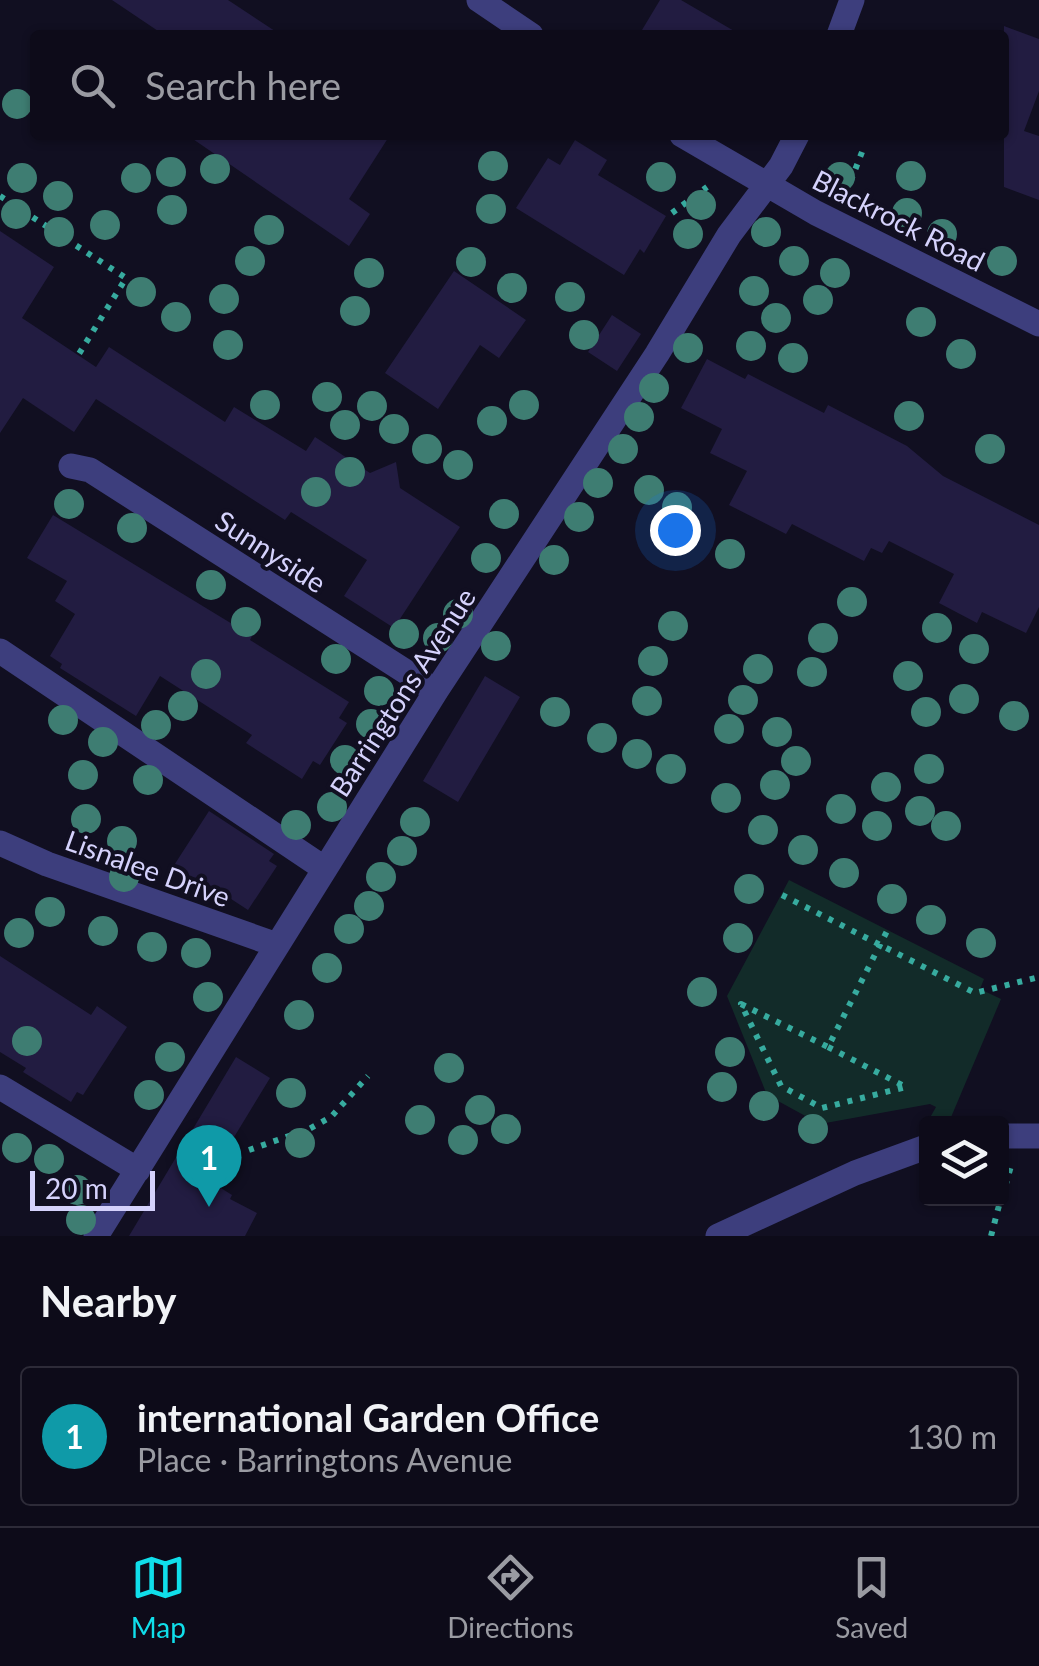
<!DOCTYPE html>
<html lang="en">
<head>
<meta charset="utf-8">
<style>
  body { margin:0; font-family:Lato,sans-serif; background:#1b1926; color:#f1f3f6 }
  .controls { position:absolute; right:30px; bottom:30px; display:grid; overflow:hidden; border-radius:10px; box-shadow:0 2px 8px #0004 }
  .controls button { width:90px; height:90px; display:grid; place-items:center; padding:0; border:0; border-bottom:2px solid #2d2b38; background:#0d0b19; color:#f1f3f6; font:50px sans-serif }
  .scale { position:absolute; left:30px; bottom:25px; width:125px; box-sizing:border-box; padding-left:10px; border:5px solid #d5d2fc; border-top:0; font-size:28px; line-height:35px; white-space:nowrap; color:#d5d2fc; -webkit-text-stroke:8px #110f21; paint-order:stroke }
  .you { position:absolute; left:675px; top:530px; width:35px; height:35px; margin:-25px; border:8px solid #fff; border-radius:50%; background:#1a73e8; box-shadow:0 0 0 15px #1a73e833 }
  .badge { display:grid; place-items:center; width:65px; height:65px; border-radius:50%; background:#10deea; color:#fff; font-size:32px; font-weight:700 }
  .pin { position:absolute; translate:-50% -82px; filter:drop-shadow(0 2px 5px #0008) }
  .pin::after { content:''; position:absolute; top:52px; width:35px; height:30px; background:inherit; clip-path:polygon(0 0,100% 0,50% 100%) }
  .list { margin:0; padding:0; list-style:none }
  h2 { display:flex; justify-content:space-between; align-items:center; height:130px; margin:0; padding:0 40px; font-size:42px }
  h2 small { font-size:32px; font-weight:400; color:#9a9ba2 }
  .list li { display:grid; grid-template-columns:65px 1fr auto; gap:30px; align-items:center; box-sizing:border-box; height:140px; margin:0 20px 20px; padding:0 20px; border:2px solid #2d2b38; border-radius:10px }
  .list b { display:block; font-size:38px; white-space:nowrap }
  .list p { margin:0; font-size:32px; white-space:nowrap; color:#9a9ba2 }
  .list em { font-size:32px; font-style:normal; color:#9a9ba2 }
  .icon { flex:none; width:55px; height:55px; fill:none; stroke:currentColor; stroke-width:2; stroke-linecap:round; stroke-linejoin:round }
  .map { position:relative; flex:none; width:1039px; height:1236px; overflow:hidden }
  .search { position:absolute; background:#0d0b19; box-shadow:0 2px 8px #0004; left:30px; right:30px; top:30px; height:110px; display:flex; align-items:center; gap:25px; box-sizing:border-box; padding:0 35px; border-radius:10px; color:#9a9ba2; font-size:38px }
  .sheet { height:290px; background:#0d0b19 }
  nav { display:flex; justify-content:space-around; align-items:center; box-sizing:border-box; height:140px; border-top:2px solid #2d2b38; background:#0d0b19; font-size:28px; color:#9a9ba2 }
  nav a { display:grid; justify-items:center; gap:5px }
  nav .on { color:#10deea }
  .map>svg:first-child { display:block }
</style>
</head>
<body>
<div class="map">
<svg width="1039" height="1236" viewBox="0 0 1039 1236">
  <rect width="100%" height="100%" fill="#110f21"/>
  <path fill="#122b29" d="M789 880 984 979 980 989 1001 999 949 1122 927 1123 936 1107 930 1104 820 1124 767 1095 727 996Z"/>
  <path fill="#221c41" d="M112 0H228L281 35H164Z
    M660 0H681L741 35H639Z
    M1004 26 1039 39V91L1024 131 1039 136V200L1004 187Z
    M187 135H390L349 199 370 214 349 246Z
    M575 140 607 160 598 175 666 216 644 253 640 249 624 275 516 208 548 158 560 165Z
    M0 231 54 267 22 318 96 367 109 347 225 422 234 407 306 451 315 437 370 473 396 462 400 488 460 527 394 628 344 596 367 560 291 512 285 520 96 399 74 432 23 398 0 433Z
    M454 271 526 320 499 358 480 345 438 409 385 373Z
    M612 315 641 334 617 371 588 352Z
    M707 359 745 379 748 374 824 413 828 405 907 446 943 476 1039 525V607L1026 633 982 612 977 623 939 603 954 574 889 541 882 553 871 548 864 561 792 524 786 534 729 505 747 471 710 453 722 429 681 408Z
    M53 515 252 636 250 640 349 702 339 718 347 723 320 765 313 761 302 779 246 743 252 735 160 676 136 716 60 668 62 664 50 656 75 614 55 601 67 581 27 558Z
    M485 676 520 697 458 802 423 781Z
    M209 811 274 854 269 861 277 866 248 910 205 882 200 889 171 870Z
    M0 956 91 1015 97 1006 127 1027 83 1095 77 1092 71 1102 23 1072 26 1068 0 1052Z
    M236 1057 270 1078 208 1180 232 1195 230 1199 257 1213 245 1236H129Z"/>
  <g fill="none" stroke-linecap="round" stroke-linejoin="round">
    <path stroke="#37ab9f" stroke-width="6" stroke-dasharray="5 8" stroke-linecap="butt" d="M846 193 864 147
      M0 196 126 278 77 357
      M672 213 707 187
      M782 895 975 993 1039 977
      M828 1047 906 1087 822 1108 781 1086 741 1004 828 1047 887 931
      M249 1150 309 1129 331 1117 368 1076
      M1002 1198 1011 1166
      M991 1236 1001 1198"/>
    <path stroke="#3d3e7d" stroke-width="25" d="M479 0 531 35
      M839 35 852 0
      M682 135 816 213 1039 324
      M71 466 90 470 436 691
      M0 651 325 869
      M0 843 47 864 277 945
      M0 1087 138 1170
      M1002 1136H1039
      M96 1236 436 691 657 354 729 235 781 166 797 135
      M718 1236 855 1173 926 1147"/>
  </g>
  <g fill="#3e7d72">
    <circle cx="17" cy="104" r="15"/>
    <circle cx="493" cy="166" r="15"/>
    <circle cx="215" cy="169" r="15"/>
    <circle cx="171" cy="172" r="15"/>
    <circle cx="911" cy="176" r="15"/>
    <circle cx="661" cy="177" r="15"/>
    <circle cx="840" cy="177" r="15"/>
    <circle cx="22" cy="178" r="15"/>
    <circle cx="136" cy="178" r="15"/>
    <circle cx="58" cy="196" r="15"/>
    <circle cx="701" cy="205" r="15"/>
    <circle cx="491" cy="209" r="15"/>
    <circle cx="172" cy="210" r="15"/>
    <circle cx="907" cy="213" r="15"/>
    <circle cx="16" cy="214" r="15"/>
    <circle cx="105" cy="225" r="15"/>
    <circle cx="269" cy="230" r="15"/>
    <circle cx="59" cy="232" r="15"/>
    <circle cx="766" cy="232" r="15"/>
    <circle cx="688" cy="234" r="15"/>
    <circle cx="942" cy="234" r="15"/>
    <circle cx="250" cy="261" r="15"/>
    <circle cx="794" cy="261" r="15"/>
    <circle cx="1002" cy="261" r="15"/>
    <circle cx="471" cy="262" r="15"/>
    <circle cx="369" cy="273" r="15"/>
    <circle cx="835" cy="273" r="15"/>
    <circle cx="512" cy="288" r="15"/>
    <circle cx="754" cy="291" r="15"/>
    <circle cx="141" cy="292" r="15"/>
    <circle cx="570" cy="297" r="15"/>
    <circle cx="224" cy="299" r="15"/>
    <circle cx="818" cy="300" r="15"/>
    <circle cx="355" cy="311" r="15"/>
    <circle cx="176" cy="317" r="15"/>
    <circle cx="776" cy="318" r="15"/>
    <circle cx="921" cy="322" r="15"/>
    <circle cx="584" cy="335" r="15"/>
    <circle cx="228" cy="345" r="15"/>
    <circle cx="751" cy="346" r="15"/>
    <circle cx="688" cy="348" r="15"/>
    <circle cx="961" cy="354" r="15"/>
    <circle cx="793" cy="358" r="15"/>
    <circle cx="654" cy="388" r="15"/>
    <circle cx="327" cy="397" r="15"/>
    <circle cx="265" cy="405" r="15"/>
    <circle cx="524" cy="405" r="15"/>
    <circle cx="372" cy="406" r="15"/>
    <circle cx="909" cy="416" r="15"/>
    <circle cx="639" cy="417" r="15"/>
    <circle cx="492" cy="421" r="15"/>
    <circle cx="345" cy="425" r="15"/>
    <circle cx="394" cy="429" r="15"/>
    <circle cx="427" cy="449" r="15"/>
    <circle cx="623" cy="449" r="15"/>
    <circle cx="990" cy="449" r="15"/>
    <circle cx="458" cy="465" r="15"/>
    <circle cx="350" cy="472" r="15"/>
    <circle cx="598" cy="483" r="15"/>
    <circle cx="649" cy="490" r="15"/>
    <circle cx="316" cy="492" r="15"/>
    <circle cx="69" cy="504" r="15"/>
    <circle cx="677" cy="507" r="15"/>
    <circle cx="504" cy="514" r="15"/>
    <circle cx="579" cy="517" r="15"/>
    <circle cx="132" cy="528" r="15"/>
    <circle cx="730" cy="554" r="15"/>
    <circle cx="486" cy="558" r="15"/>
    <circle cx="554" cy="560" r="15"/>
    <circle cx="211" cy="585" r="15"/>
    <circle cx="852" cy="602" r="15"/>
    <circle cx="458" cy="614" r="15"/>
    <circle cx="246" cy="622" r="15"/>
    <circle cx="673" cy="626" r="15"/>
    <circle cx="937" cy="628" r="15"/>
    <circle cx="404" cy="634" r="15"/>
    <circle cx="438" cy="638" r="15"/>
    <circle cx="823" cy="638" r="15"/>
    <circle cx="496" cy="646" r="15"/>
    <circle cx="974" cy="649" r="15"/>
    <circle cx="336" cy="659" r="15"/>
    <circle cx="653" cy="661" r="15"/>
    <circle cx="758" cy="669" r="15"/>
    <circle cx="812" cy="672" r="15"/>
    <circle cx="206" cy="674" r="15"/>
    <circle cx="908" cy="676" r="15"/>
    <circle cx="379" cy="691" r="15"/>
    <circle cx="964" cy="699" r="15"/>
    <circle cx="743" cy="700" r="15"/>
    <circle cx="647" cy="701" r="15"/>
    <circle cx="183" cy="706" r="15"/>
    <circle cx="555" cy="712" r="15"/>
    <circle cx="926" cy="712" r="15"/>
    <circle cx="1014" cy="716" r="15"/>
    <circle cx="63" cy="720" r="15"/>
    <circle cx="371" cy="724" r="15"/>
    <circle cx="156" cy="725" r="15"/>
    <circle cx="729" cy="729" r="15"/>
    <circle cx="777" cy="732" r="15"/>
    <circle cx="602" cy="738" r="15"/>
    <circle cx="103" cy="742" r="15"/>
    <circle cx="637" cy="754" r="15"/>
    <circle cx="345" cy="760" r="15"/>
    <circle cx="796" cy="761" r="15"/>
    <circle cx="671" cy="769" r="15"/>
    <circle cx="929" cy="769" r="15"/>
    <circle cx="83" cy="775" r="15"/>
    <circle cx="148" cy="780" r="15"/>
    <circle cx="775" cy="785" r="15"/>
    <circle cx="886" cy="787" r="15"/>
    <circle cx="726" cy="798" r="15"/>
    <circle cx="332" cy="807" r="15"/>
    <circle cx="841" cy="809" r="15"/>
    <circle cx="920" cy="811" r="15"/>
    <circle cx="86" cy="819" r="15"/>
    <circle cx="415" cy="822" r="15"/>
    <circle cx="296" cy="825" r="15"/>
    <circle cx="877" cy="826" r="15"/>
    <circle cx="946" cy="826" r="15"/>
    <circle cx="763" cy="830" r="15"/>
    <circle cx="122" cy="841" r="15"/>
    <circle cx="803" cy="850" r="15"/>
    <circle cx="402" cy="851" r="15"/>
    <circle cx="844" cy="873" r="15"/>
    <circle cx="124" cy="877" r="15"/>
    <circle cx="381" cy="877" r="15"/>
    <circle cx="749" cy="889" r="15"/>
    <circle cx="892" cy="899" r="15"/>
    <circle cx="369" cy="906" r="15"/>
    <circle cx="50" cy="912" r="15"/>
    <circle cx="931" cy="920" r="15"/>
    <circle cx="349" cy="929" r="15"/>
    <circle cx="103" cy="931" r="15"/>
    <circle cx="19" cy="933" r="15"/>
    <circle cx="738" cy="938" r="15"/>
    <circle cx="981" cy="943" r="15"/>
    <circle cx="152" cy="947" r="15"/>
    <circle cx="196" cy="953" r="15"/>
    <circle cx="327" cy="968" r="15"/>
    <circle cx="702" cy="992" r="15"/>
    <circle cx="208" cy="997" r="15"/>
    <circle cx="299" cy="1015" r="15"/>
    <circle cx="27" cy="1041" r="15"/>
    <circle cx="730" cy="1052" r="15"/>
    <circle cx="170" cy="1057" r="15"/>
    <circle cx="449" cy="1068" r="15"/>
    <circle cx="722" cy="1087" r="15"/>
    <circle cx="291" cy="1093" r="15"/>
    <circle cx="149" cy="1095" r="15"/>
    <circle cx="764" cy="1106" r="15"/>
    <circle cx="480" cy="1110" r="15"/>
    <circle cx="420" cy="1120" r="15"/>
    <circle cx="506" cy="1129" r="15"/>
    <circle cx="813" cy="1129" r="15"/>
    <circle cx="463" cy="1140" r="15"/>
    <circle cx="300" cy="1143" r="15"/>
    <circle cx="17" cy="1148" r="15"/>
    <circle cx="49" cy="1159" r="15"/>
    <circle cx="77" cy="1190" r="15"/>
    <circle cx="81" cy="1220" r="15"/>
  </g>
  <g text-anchor="middle" dominant-baseline="central" stroke-width="8" stroke-linejoin="round" paint-order="stroke">
    <g font-size="28" fill="#d5d2fc" stroke="#110f21">
      <text transform="translate(899 220) rotate(27)">Blackrock Road</text>
      <text transform="translate(271 551) rotate(33)">Sunnyside</text>
      <text transform="translate(402 692) rotate(-57)">Barringtons Avenue</text>
      <text transform="translate(148 868) rotate(20)">Lisnalee Drive</text>
    </g>
  </g>
</svg>
<div class="controls">
<button><svg class="icon" aria-label="layers" viewBox="0 0 24 24"><path d="M12 4l9 5-9 5-9-5zM3 14l9 5 9-5"/></svg></button>
</div>
<div class="scale">20 m</div>
<div class="you"></div>
<div class="pin badge" style="left:209px;top:1207px;background:#0f9aa8">1</div>
<div class="search"><svg class="icon" aria-label="search" viewBox="0 0 24 24"><circle cx="10" cy="10" r="6"/><path d="M15 15l6 6"/></svg>Search here</div>
</div>
<section class="sheet">
<h2>Nearby<small></small></h2>
<ul class="list">
<li><span class="badge" style="background:#0f9aa8">1</span><div><b>international Garden Office</b><p>Place · Barringtons Avenue</p></div><em>130 m</em></li>
</ul>
</section>
<nav>
<a class="on"><svg class="icon" aria-label="map" viewBox="0 0 24 24"><path d="M3 6l6-2 6 2 6-2v14l-6 2-6-2-6 2zM9 4v14M15 6v14"/></svg>Map</a>
<a><svg class="icon" aria-label="directions" viewBox="0 0 24 24"><path d="M12 3l9 9-9 9-9-9zM9 14v-3h6M13 9l2 2-2 2"/></svg>Directions</a>
<a><svg class="icon" aria-label="saved" viewBox="0 0 24 24"><path d="M7 4h10v16l-5-4-5 4z"/></svg>Saved</a>
</nav>
</body>
</html>
